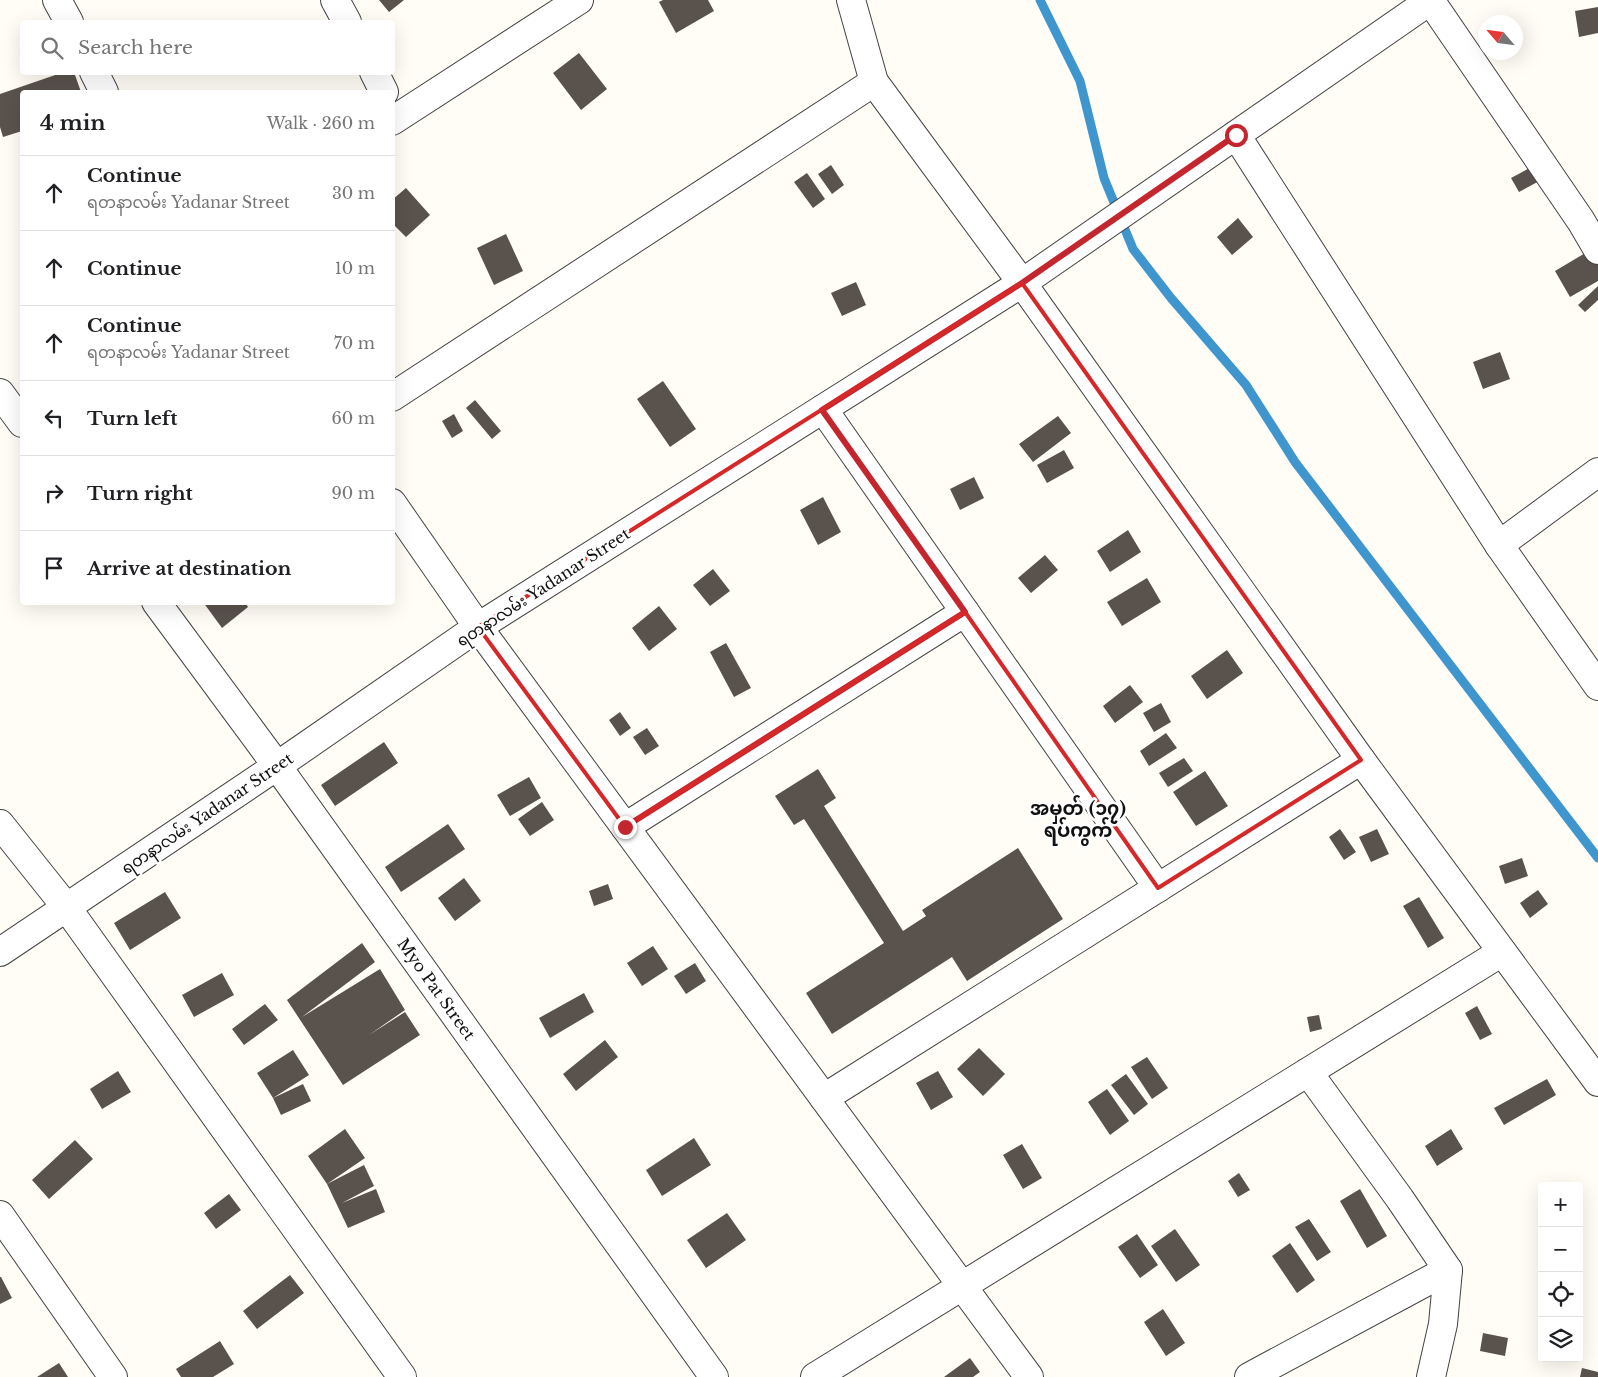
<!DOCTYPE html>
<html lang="en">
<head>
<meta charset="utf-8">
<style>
  body { margin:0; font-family:"Libre Baskerville","Noto Sans Myanmar",serif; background:#f2f2f2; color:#202124 }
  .controls { position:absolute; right:15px; bottom:15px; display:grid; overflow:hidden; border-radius:5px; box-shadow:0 5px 20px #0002 }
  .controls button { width:45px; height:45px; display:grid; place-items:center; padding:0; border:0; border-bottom:1px solid #e0e0e0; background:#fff; color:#202124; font:25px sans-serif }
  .compass { position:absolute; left:1478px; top:15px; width:45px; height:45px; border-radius:50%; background:#fff; box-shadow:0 5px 20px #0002; rotate:298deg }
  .stop { position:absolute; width:15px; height:15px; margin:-11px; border:4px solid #c4262e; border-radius:50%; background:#fff }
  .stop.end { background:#c4262e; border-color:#fff; box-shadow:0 1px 5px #0008 }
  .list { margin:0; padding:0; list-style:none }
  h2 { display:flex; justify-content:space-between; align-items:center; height:65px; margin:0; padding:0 20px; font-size:21px }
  h2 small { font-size:16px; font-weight:400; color:#757577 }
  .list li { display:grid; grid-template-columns:32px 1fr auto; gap:15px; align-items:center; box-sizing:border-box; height:75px; padding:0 20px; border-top:1px solid #e0e0e0 }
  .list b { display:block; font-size:19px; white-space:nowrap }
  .list p { margin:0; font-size:16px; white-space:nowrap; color:#757577 }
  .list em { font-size:16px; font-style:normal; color:#757577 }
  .icon { flex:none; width:28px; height:28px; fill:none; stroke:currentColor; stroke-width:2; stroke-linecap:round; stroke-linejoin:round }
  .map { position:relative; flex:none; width:1598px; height:1377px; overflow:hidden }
  .search { position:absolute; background:#fff; box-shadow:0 5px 20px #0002; left:20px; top:20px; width:375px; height:55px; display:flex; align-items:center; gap:12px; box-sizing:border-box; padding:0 18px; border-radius:5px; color:#757577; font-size:19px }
  .panel { position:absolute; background:#fff; box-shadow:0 5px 20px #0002; left:20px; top:90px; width:375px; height:515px; border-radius:5px }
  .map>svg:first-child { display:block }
</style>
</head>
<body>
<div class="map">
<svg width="1598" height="1377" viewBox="0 0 1598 1377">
  <rect width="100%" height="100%" fill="#fffdf5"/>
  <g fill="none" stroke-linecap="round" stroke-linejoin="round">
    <path stroke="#3f96cf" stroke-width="9" d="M1040 0 1080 81 1104 178 1133 249 1171 298 1246 385 1295 462 1598 858"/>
  </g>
  <path fill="#5a524d" d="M379 0H404L389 12Z
    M663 0H708L714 11 676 33 659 2Z
    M1598 7V33L1579 37 1575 11Z
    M579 53 607 89 581 110 553 73Z
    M64 72H74L81 92H22V131L3 137 0 127V94Z
    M831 165 844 185 832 194 818 174Z
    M1535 165 1543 179 1519 192 1511 178Z
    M807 173 825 199 813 208 794 182Z
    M406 188 430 215 406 237 392 223V200Z
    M1238 218 1253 237 1232 255 1217 237Z
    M506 234 523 271 494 285 477 248Z
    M1592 249 1598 258V281L1570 297 1555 271Z
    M856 282 866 305 842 316 831 293Z
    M1598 286V300L1585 312 1578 305Z
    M1500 352 1510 379 1483 389 1473 362Z
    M663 381 696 429 670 447 637 399Z
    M475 400 501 431 492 439 466 408Z
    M454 414 463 431 452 438 442 421Z
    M1058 416 1071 433 1033 462 1019 444Z
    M1064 450 1074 468 1047 483 1037 465Z
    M974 477 984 498 960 510 950 489Z
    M823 497 841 532 818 545 800 510Z
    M1128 530 1141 552 1110 572 1097 551Z
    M1045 555 1058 570 1031 593 1018 578Z
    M713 569 730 591 710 606 693 585Z
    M1147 578 1161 602 1122 626 1107 602Z
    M203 602H245L248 607 222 628Z
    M659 606 677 629 649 651 632 628Z
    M726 643 751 688 734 697 710 652Z
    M1227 650 1243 673 1207 699 1191 676Z
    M1130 685 1143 702 1115 723 1103 706Z
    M1161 703 1171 722 1154 732 1143 713Z
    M620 712 631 728 620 736 609 720Z
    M647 728 659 746 645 755 633 737Z
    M1166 733 1177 748 1149 766 1140 751Z
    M384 742 398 763 335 806 321 785Z
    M1184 758 1193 771 1168 787 1159 773Z
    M818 769 836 798 824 806 903 931 926 916 922 910 1018 848 1063 919 967 981 952 957 832 1034 806 993 884 943 804 819 794 825 775 796Z
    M1205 771 1228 806 1196 826 1173 792Z
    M529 777 541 798 510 816 497 795Z
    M542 802 554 820 530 836 518 819Z
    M448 824 465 849 401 892 385 867Z
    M1340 829 1356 852 1344 860 1329 837Z
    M1377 829 1389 854 1371 862 1359 837Z
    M1522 858 1528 876 1505 884 1499 866Z
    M464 878 481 901 455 921 438 898Z
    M608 884 613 899 594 906 589 891Z
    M1538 890 1548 904 1530 918 1520 903Z
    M165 892 181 918 130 950 114 923Z
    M1419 897 1444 938 1428 948 1403 906Z
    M362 943 375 962 302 1017 380 969 405 1010 369 1035 405 1012 420 1035 343 1085 287 1000Z
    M653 946 668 969 642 986 627 963Z
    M695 963 706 981 686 994 674 976Z
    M222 973 234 995 194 1017 182 995Z
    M584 993 594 1012 550 1038 539 1018Z
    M265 1004 278 1020 244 1045 232 1029Z
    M1477 1006 1492 1034 1480 1040 1465 1013Z
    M1319 1015 1322 1029 1310 1032 1307 1017Z
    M605 1040 618 1057 576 1091 563 1074Z
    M979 1048 1005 1074 983 1096 957 1069Z
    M293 1050 309 1075 273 1098 303 1084 311 1101 281 1115 273 1098 257 1073Z
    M1147 1057 1168 1088 1152 1099 1131 1067Z
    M118 1071 131 1092 102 1109 90 1089Z
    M938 1071 953 1097 931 1110 916 1083Z
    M1126 1074 1148 1104 1134 1115 1111 1085Z
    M1547 1079 1556 1095 1504 1125 1494 1108Z
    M1107 1089 1129 1121 1110 1135 1088 1102Z
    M345 1129 365 1158 327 1184 308 1156Z
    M1451 1129 1463 1149 1437 1166 1425 1146Z
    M694 1138 711 1165 662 1196 646 1170Z
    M75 1140 93 1159 49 1199 32 1180Z
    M1022 1144 1042 1178 1023 1189 1003 1155Z
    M364 1165 374 1186 342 1203 376 1189 385 1212 348 1228 327 1184Z
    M1239 1173 1250 1190 1238 1197 1228 1181Z
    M1360 1189 1387 1236 1367 1248 1340 1201Z
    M229 1194 241 1210 216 1229 204 1213Z
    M727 1213 746 1240 706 1268 687 1240Z
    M1309 1219 1331 1252 1317 1261 1295 1227Z
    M1175 1229 1200 1265 1176 1282 1151 1246Z
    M1137 1234 1158 1265 1140 1278 1118 1247Z
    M1290 1243 1315 1280 1297 1293 1272 1256Z
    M290 1275 304 1293 257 1329 243 1311Z
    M0 1277H1L12 1298 0 1304Z
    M1163 1309 1185 1343 1166 1356 1144 1322Z
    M1483 1333 1508 1338 1505 1356 1480 1351Z
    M220 1341 234 1364 213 1377H181L176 1369Z
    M970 1358 980 1372 973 1377H944Z
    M59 1363 68 1377H37Z
    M1582 1368 1598 1372V1377H1580Z"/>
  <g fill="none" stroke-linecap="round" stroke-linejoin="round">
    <g stroke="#444" stroke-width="30">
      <g id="minor">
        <path d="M57 0 69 22"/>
        <path d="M335 0 347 22"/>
        <path d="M851 0 874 82 1022 283 1361 760 1598 1082"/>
        <path d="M1430 0 1581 221 1598 250"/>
        <path d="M94 72 104 92"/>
        <path d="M374 72 384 92"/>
        <path d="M392 121 579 0"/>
        <path d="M1236 135 1499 545 1598 686"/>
        <path d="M0 393 22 423"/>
        <path d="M392 397 874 82"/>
        <path d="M823 409 1158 888"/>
        <path d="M392 503 478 627 1029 1377"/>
        <path d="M1499 545 1598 472"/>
        <path id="s1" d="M156 602 277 766 714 1377"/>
        <path d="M0 824 67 908 402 1377"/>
        <path d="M625 827 965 612"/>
        <path d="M0 952 277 766 478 627 1022 283 1431 0"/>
        <path d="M1308 1072 1400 1199 1448 1270 1443 1324 1431 1377"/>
        <path d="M824 1098 1361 760"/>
        <path d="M0 1215 113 1377"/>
        <path d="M815 1377 1502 952"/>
        <path d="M1249 1377 1448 1270"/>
      </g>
    </g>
    <use href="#minor" stroke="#fff" stroke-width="28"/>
  </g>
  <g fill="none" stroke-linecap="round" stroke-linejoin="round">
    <path stroke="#c4262e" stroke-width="6" d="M625 827 965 612 822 410 1022 283 1236 135"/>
  </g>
  <path fill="none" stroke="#d62828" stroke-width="4" stroke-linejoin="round" d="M1022 283 1361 760 1158 888 965 612 625 827 478 627Z"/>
  <g text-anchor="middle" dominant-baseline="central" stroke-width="5" stroke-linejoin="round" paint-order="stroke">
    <g font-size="16" fill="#111" stroke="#fff">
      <text transform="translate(543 587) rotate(-33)">ရတနာလမ်း Yadanar Street</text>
      <text transform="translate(207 813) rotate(-34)">ရတနာလမ်း Yadanar Street</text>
      <text stroke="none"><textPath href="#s1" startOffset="478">Myo Pat Street</textPath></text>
    </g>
    <g font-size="19" font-weight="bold" fill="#111" stroke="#fff">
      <text x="1078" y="808">အမှတ် (၁၇)<tspan x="1078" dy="22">ရပ်ကွက်</tspan></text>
    </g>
  </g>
</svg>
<div class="controls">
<button>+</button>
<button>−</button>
<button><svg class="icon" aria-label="locate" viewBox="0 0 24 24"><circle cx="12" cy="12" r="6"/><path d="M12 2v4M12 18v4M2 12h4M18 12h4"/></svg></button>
<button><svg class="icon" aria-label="layers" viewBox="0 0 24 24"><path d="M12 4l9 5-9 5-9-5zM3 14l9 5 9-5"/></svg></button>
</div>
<svg class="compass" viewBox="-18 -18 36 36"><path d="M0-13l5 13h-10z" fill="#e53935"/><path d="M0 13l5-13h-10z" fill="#757577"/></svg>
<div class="stop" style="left:1236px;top:135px"></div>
<div class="stop end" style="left:625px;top:827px"></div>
<div class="search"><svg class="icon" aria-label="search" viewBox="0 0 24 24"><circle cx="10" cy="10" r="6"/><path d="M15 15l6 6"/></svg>Search here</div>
<section class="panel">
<h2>4 min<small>Walk · 260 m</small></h2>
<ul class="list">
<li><svg class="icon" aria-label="ahead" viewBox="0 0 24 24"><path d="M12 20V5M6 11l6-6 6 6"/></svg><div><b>Continue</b><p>ရတနာလမ်း Yadanar Street</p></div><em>30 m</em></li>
<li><svg class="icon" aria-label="ahead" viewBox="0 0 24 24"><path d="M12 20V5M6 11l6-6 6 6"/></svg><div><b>Continue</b></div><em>10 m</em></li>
<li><svg class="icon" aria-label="ahead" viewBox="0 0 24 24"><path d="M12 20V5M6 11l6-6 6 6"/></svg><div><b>Continue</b><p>ရတနာလမ်း Yadanar Street</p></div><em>70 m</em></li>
<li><svg class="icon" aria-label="left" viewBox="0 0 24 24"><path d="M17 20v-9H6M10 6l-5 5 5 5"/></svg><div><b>Turn left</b></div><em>60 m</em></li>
<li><svg class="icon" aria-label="right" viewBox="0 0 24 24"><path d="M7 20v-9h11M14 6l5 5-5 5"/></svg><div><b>Turn right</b></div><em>90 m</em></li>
<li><svg class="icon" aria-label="arrive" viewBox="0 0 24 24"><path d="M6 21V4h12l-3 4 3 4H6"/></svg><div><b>Arrive at destination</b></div></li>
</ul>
</section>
</div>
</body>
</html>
